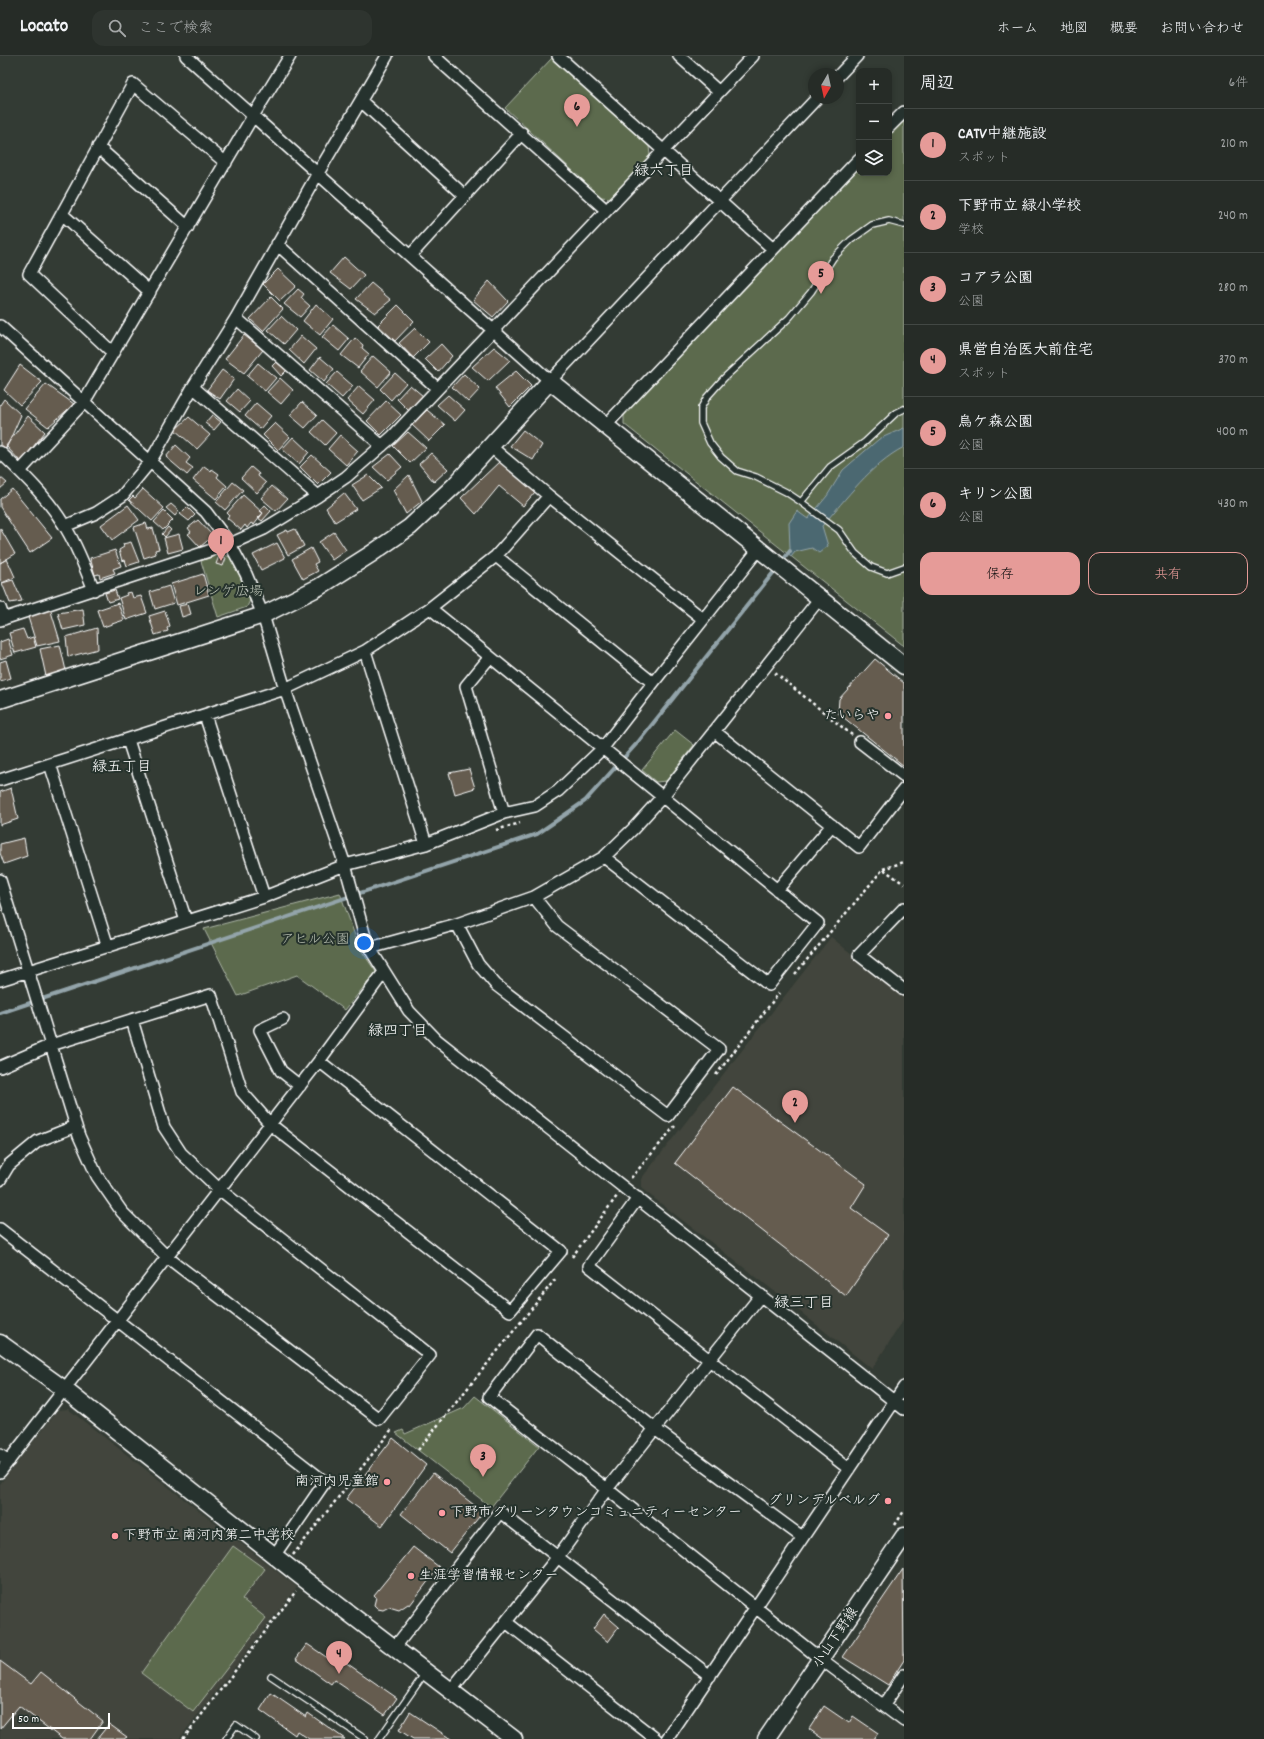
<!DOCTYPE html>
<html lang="ja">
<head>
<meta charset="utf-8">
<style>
  body { margin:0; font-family:Dekko,"Klee One",sans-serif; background:#2e342f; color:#f1f3f6 }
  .controls { position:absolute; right:12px; top:12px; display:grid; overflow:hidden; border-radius:8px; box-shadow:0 2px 6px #0003 }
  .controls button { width:36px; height:36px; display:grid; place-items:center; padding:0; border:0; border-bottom:1px solid #424844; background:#262c27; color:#f1f3f6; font:20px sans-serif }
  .compass { position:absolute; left:808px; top:12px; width:36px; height:36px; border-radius:50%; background:#262c27; box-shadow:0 2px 6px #0003; rotate:189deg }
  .scale { position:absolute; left:12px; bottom:10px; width:98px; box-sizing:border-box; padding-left:4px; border:2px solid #fff; border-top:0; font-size:11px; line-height:14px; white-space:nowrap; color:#fff; -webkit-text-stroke:3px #26332d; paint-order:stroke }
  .you { position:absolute; left:364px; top:887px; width:14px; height:14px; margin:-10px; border:3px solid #fff; border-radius:50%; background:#1a73e8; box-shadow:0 0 0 6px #1a73e833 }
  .badge { display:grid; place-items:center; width:26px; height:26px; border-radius:50%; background:#e69b98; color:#111; font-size:13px; font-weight:700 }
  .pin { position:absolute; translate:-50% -33px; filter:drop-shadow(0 1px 2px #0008) }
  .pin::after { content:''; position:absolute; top:21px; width:14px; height:12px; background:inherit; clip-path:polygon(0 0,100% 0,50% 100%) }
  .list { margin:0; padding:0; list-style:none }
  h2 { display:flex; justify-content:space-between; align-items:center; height:52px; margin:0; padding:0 16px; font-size:17px }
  h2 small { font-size:13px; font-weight:400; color:#a4a7a7 }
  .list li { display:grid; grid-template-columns:26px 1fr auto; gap:12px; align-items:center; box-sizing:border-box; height:72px; padding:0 16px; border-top:1px solid #424844 }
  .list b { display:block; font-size:15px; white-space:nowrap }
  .list p { margin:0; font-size:13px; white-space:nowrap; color:#a4a7a7 }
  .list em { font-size:13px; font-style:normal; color:#a4a7a7 }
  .actions { display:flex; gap:8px; padding:12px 16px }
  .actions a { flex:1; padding:9px 0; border:1px solid #e69b98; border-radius:12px; text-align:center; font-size:14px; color:#e69b98 }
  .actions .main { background:#e69b98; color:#111 }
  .icon { flex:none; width:22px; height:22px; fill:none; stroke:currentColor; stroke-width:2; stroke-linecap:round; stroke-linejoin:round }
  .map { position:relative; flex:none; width:904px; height:1683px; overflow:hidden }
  header { display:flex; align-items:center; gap:24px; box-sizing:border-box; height:56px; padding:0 20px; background:#262c27; border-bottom:1px solid #424844 }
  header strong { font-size:19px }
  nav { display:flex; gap:22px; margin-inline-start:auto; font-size:14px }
  .search { width:280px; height:36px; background:#2e342f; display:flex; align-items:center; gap:10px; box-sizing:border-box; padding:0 14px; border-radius:12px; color:#a4a7a7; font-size:15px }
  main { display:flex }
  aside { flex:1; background:#262c27 }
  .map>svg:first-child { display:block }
</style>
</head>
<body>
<header>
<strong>Locato</strong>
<div class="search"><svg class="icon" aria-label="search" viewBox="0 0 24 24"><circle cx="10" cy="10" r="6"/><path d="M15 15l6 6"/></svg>ここで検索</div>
<nav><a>ホーム</a><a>地図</a><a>概要</a><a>お問い合わせ</a></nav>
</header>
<main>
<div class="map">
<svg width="904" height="1683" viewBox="0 0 904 1683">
  <rect width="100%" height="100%" fill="#333b34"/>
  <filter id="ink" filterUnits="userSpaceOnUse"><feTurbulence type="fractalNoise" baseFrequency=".025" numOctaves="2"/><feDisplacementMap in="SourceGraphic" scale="8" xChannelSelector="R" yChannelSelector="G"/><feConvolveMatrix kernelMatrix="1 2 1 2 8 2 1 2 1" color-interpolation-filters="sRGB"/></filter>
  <g filter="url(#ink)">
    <path fill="#42453c" d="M831 881 904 941V1263L872 1313 769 1231 642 1133 641 1123Z
      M68 1353 297 1531 179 1683H0V1428L58 1354Z"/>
    <path fill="#5b6b4d" stroke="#adb5a6" d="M552 2 649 90 650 100 611 142 601 141 505 52Z
      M904 63V590L624 368V359L859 111V117H889V79Z
      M221 498 230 501 251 542 247 551 218 561 201 505Z
      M675 674 694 689 666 725 656 726 642 714Z
      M340 837 359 891 376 916 345 954 297 919 238 940 204 873Z
      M475 1340 539 1390 491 1451 396 1377 403 1374 405 1378 464 1352Z
      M233 1490 265 1513 242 1543 266 1562 193 1656 141 1617Z"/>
    <path fill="#4b6871" stroke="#93a4aa" d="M904 372V391C871 408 846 443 822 470L828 490 819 497 812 492 795 496 791 501 787 498 790 493 789 467 797 455 808 463 827 440 843 414 879 383Z"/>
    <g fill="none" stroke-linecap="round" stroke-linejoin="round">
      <path stroke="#93a4aa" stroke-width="4" d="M781 507 790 495
        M0 957 537 778 585 745 639 685 777 512"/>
    </g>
    <path fill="#655c4f" stroke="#fff" d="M344 201 364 219 351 233 330 217Z
      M278 213 296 230 280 245 263 228Z
      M489 225 508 245 493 261 473 244Z
      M371 227 391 244 375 257 356 243Z
      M298 233 304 238 301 242 310 250 300 261 284 248Z
      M271 241 283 253 263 275 250 263Z
      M316 248 333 263 320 279 303 265Z
      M398 249 414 265 395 285 378 269Z
      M281 260 296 274 284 288 268 274Z
      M333 269 349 283 339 295 322 281Z
      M415 272 429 286 413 302 399 287Z
      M244 279 263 294 244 317 225 303Z
      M301 280 316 293 304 308 289 294Z
      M355 282 363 289 362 292 369 298 358 312 341 299Z
      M441 288 452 300 438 316 425 303Z
      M494 291 510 304 488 325 472 311Z
      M373 300 391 316 378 331 360 315Z
      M320 301 334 313 324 326 310 314Z
      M277 305 287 314 281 320 272 310Z
      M258 307 276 322 265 335 247 320Z
      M20 309 42 326 20 349 4 334Z
      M222 314 234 323 220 343 207 334Z
      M516 315 531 330 510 351 495 332Z
      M337 316 353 330 342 342 326 328Z
      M395 317 406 327 391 344 380 333Z
      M464 318 480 333 468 346 452 331Z
      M280 322 293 334 281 348 267 336Z
      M46 328 74 348 48 371 25 353Z
      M410 329 423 340 409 355 397 343Z
      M359 330 375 344 363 358 347 344Z
      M237 333 250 345 240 356 227 345Z
      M448 339 465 354 455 365 437 349Z
      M4 343 21 359 5 395 0 390V349Z
      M386 345 401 359 381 379 367 365Z
      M302 346 317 359 305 372 290 359Z
      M256 347 271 360 260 373 245 360Z
      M427 354 445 369 429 385 412 369Z
      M212 359 221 366 214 374 205 367Z
      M28 360 45 376 21 406 6 390Z
      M189 361 210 379 197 393 175 374Z
      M322 364 336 377 325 389 311 376Z
      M275 367 290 381 278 394 263 379Z
      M523 374 542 389 533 404 510 390Z
      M408 376 426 392 410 407 393 390Z
      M340 379 358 395 346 409 328 393Z
      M293 381 309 396 299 408 282 393Z
      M176 389 190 402 186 407 193 412 187 419 166 401Z
      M431 397 448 413 434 426 419 408Z
      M390 398 402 411 387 424 373 411Z
      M312 399 331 416 318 429 300 411Z
      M501 404 535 436 523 450 499 430 476 458 461 442Z
      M204 410 211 415 212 413 219 418 217 421 227 430 216 443 193 424Z
      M251 411 259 418 258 420 266 427 257 437 241 422Z
      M368 419 381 432 362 444 352 429Z
      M409 419 422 445 406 458 393 434Z
      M0 421 7 427 0 433Z
      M233 426 243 434 225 454 216 446Z
      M272 430 287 443 276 455 261 442Z
      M12 433 52 482 30 497 0 451V443Z
      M143 433 164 452 152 465 129 444 133 440 135 442Z
      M344 437 356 453 335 466 326 452Z
      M243 439 263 457 254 469 251 467 247 472 245 469 241 474 227 462 229 459 227 457Z
      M171 448 179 455 175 460 166 452Z
      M128 449 139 464 112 484 101 469Z
      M265 449 271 455 262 465 258 462 263 457 260 455Z
      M187 451 195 459 189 465 180 458Z
      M164 455 173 464 163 474 154 466Z
      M198 464 213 480 200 491 188 478 191 476 188 472Z
      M146 467 148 473 153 472 159 493 155 494 156 498 144 502 134 471Z
      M168 471 171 474 165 481 162 478Z
      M0 472 15 498 0 507Z
      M295 473 304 490 288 499 277 479 287 474 288 476Z
      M334 476 346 494 332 504 319 486Z
      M179 478 183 493 168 497 164 482Z
      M131 486 139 506 127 510 125 504 122 505 119 494 124 491 123 488Z
      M277 487 285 502 261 514 253 499Z
      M311 492 318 506 314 508 318 515 303 523 292 503Z
      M115 494 121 510 113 513 115 517 100 522 99 518 95 519 90 502Z
      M219 500 226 502 223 510 216 508Z
      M7 503 15 521 2 527 0 523V507Z
      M203 518 209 539 177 549 171 528Z
      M13 524 22 545 10 547 2 527Z
      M169 530 174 547 155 553 150 536Z
      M115 534 118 543 108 546 105 537Z
      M131 536 133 542 141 540 147 557 126 564 119 542 127 539 126 537Z
      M118 547 124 564 103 571 97 554Z
      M188 548 191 558 182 561 179 550Z
      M50 552 60 585 37 590 27 558Z
      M83 553 85 569 63 574 58 557Z
      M165 555 170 570 167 572 168 575 155 579 149 560Z
      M97 572 98 593 68 601 66 581Z
      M23 573 27 583 33 581 36 591 15 597 9 577Z
      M8 583 13 599 0 603V586Z
      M60 589 67 619 47 625 40 593Z
      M875 603 904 627V710L838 657 839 643Z
      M6 604 11 622 0 625V606Z
      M469 713 475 732 455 738 449 717Z
      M11 732 18 763 0 769V736Z
      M24 782 27 800 4 808 0 797V788Z
      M733 1031 866 1128 851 1152 888 1179 846 1240 675 1107Z
      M393 1382 426 1409 382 1470 346 1443Z
      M433 1417 483 1456 450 1497 401 1458Z
      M413 1491 439 1511 410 1549 408 1548 399 1554 389 1551 383 1554 378 1553 374 1549 376 1541 374 1539Z
      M903 1513 904 1604 888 1629 843 1601Z
      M604 1558 619 1571 608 1586 593 1573Z
      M307 1588 341 1611 345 1606 397 1642 385 1659 334 1624 331 1628 296 1603Z
      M0 1605 31 1628 41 1616 103 1665 90 1683H62L19 1650 0 1673Z
      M271 1637 306 1661 308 1657 345 1683H309L297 1675 295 1679 260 1654Z
      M824 1650 849 1667 853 1660 878 1677 874 1683H823L809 1673Z
      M410 1656 451 1683H413L399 1674Z
      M109 1668 127 1681 124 1683H97Z"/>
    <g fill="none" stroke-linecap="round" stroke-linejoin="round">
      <g stroke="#fff" stroke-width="8">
        <path id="lane" d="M904 169 889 165 872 169 851 184 833 202 811 236 789 262 724 322 707 341 701 352V367L710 387 721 401 737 415 756 421 786 436 801 446 839 474 855 497 871 511 887 517 904 511
          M801 446 830 411 865 386 896 357 904 353
          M271 1620 365 1683
          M226 1683 236 1669 256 1683
          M379 1683 425 1617"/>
      </g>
      <g stroke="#fff" stroke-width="14">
        <path id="street" d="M186 0 550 325 817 42
          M434 0 606 154
          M558 0 773 193
          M679 0 719 36
          M838 20 857 0
          M361 45 464 139
          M889 71 904 56
          M98 91 188 171
          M62 158 150 236
          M277 188 437 332
          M410 200 522 77
          M236 262 382 390
          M0 270 206 456 230 488 246 518 263 559 285 633 345 809 367 888 409 955 437 984 904 1353
          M113 297 29 218 133 28 226 107
          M193 331 318 440
          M606 369 859 103
          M490 390 549 440 703 563
          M0 396C24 419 47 441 64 469 77 489 85 512 94 534
          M20 415 84 346 253 60 290 0
          M65 470 96 457 122 440 150 406 193 331 236 262 318 117 387 0
          M496 500 653 627
          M0 552 4 563
          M430 552 818 867 769 929 604 801
          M0 564 230 488 264 473 318 440 346 421 392 381 753 0
          M365 595 426 788
          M490 601 466 630 504 757
          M205 659 264 841
          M714 675 859 791 904 733
          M128 684 186 865
          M860 686 904 720
          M50 708 108 891
          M0 724 285 633 365 595 430 552 496 500 549 440
          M0 824 79 1080 97 1120 122 1156 167 1201 379 1363 430 1299 219 1133 181 1097 164 1071 132 964
          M777 834 832 769
          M534 841 457 868 478 908 496 929 668 1060 719 993 557 870 534 841 604 801 633 773 662 741 820 542
          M904 852 859 899 904 934
          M370 892 457 868
          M0 924 264 841 345 809 426 788 504 757 535 750 558 735 602 693 653 627 759 493
          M283 963 260 974 281 1015 300 1030
          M0 1011 51 989 211 939 242 1036 270 1068 510 1255 561 1195 319 1005
          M0 1124 9 1109 38 1085 76 1070
          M638 1142 589 1210 849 1413
          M0 1173 325 1426 274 1500
          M761 1239C710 1304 658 1368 607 1433L489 1341 537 1278 655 1373 802 1481
          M0 1399 9 1405
          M0 1416 319 1005 384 916
          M506 1566 656 1683
          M395 1591 500 1456 710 1620
          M451 1634 557 1502 607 1433 813 1597 904 1665
          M884 1649 904 1619
          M667 1683 904 1331"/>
      </g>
      <g stroke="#fff" stroke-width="19">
        <path id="secondary" d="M0 644 263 559 319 531 371 498 410 471 455 429 550 325 904 610
          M0 1287 64 1333 300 1520 514 1683
          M766 1683 904 1480"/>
      </g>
      <path stroke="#fff" stroke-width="2.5" stroke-dasharray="3 3" stroke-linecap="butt" d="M775 617 852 679
        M496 774 520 767
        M883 813 904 806
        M795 918 883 813 904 828
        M716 1019 779 937
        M631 1122 675 1070
        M572 1201 617 1140
        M418 1394 557 1221
        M895 1469 904 1455
        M293 1499 392 1373
        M183 1683 296 1535"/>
      <use href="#lane" stroke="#26332d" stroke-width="5.5"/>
      <use href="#street" stroke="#26332d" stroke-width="11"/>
      <use href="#secondary" stroke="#26332d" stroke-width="16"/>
    </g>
  </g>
  <g fill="#ff9aa2" stroke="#26332d" stroke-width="1.5">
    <circle cx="888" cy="660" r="4"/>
    <circle cx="387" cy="1426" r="4"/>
    <circle cx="888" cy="1445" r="4"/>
    <circle cx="442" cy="1457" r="4"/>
    <circle cx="115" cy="1480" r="4"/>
    <circle cx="411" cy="1520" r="4"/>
  </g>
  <g text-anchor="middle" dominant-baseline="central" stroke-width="4" stroke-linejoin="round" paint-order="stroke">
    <g font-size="14" fill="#b5bcaf" stroke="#26332d">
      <text x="228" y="536">レンゲ広場</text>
      <text x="315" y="884">アヒル公園</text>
    </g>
    <g font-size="14" fill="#fff" stroke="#26332d" text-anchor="end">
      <text x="880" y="660">たいらや</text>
      <text x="379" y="1426">南河内児童館</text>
      <text x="880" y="1445">グリンデルベルグ</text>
      <text x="450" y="1457" text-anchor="start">下野市グリーンタウンコミュニティーセンター</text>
      <text x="123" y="1480" text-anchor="start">下野市立 南河内第二中学校</text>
      <text x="419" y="1520" text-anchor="start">生涯学習情報センター</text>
    </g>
    <g font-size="14" fill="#fff" stroke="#26332d">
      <text transform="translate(836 1582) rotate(-56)">小山下野線</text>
    </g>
    <g font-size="15" fill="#fff" stroke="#26332d">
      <text x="664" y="116">緑六丁目</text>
      <text x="122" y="712">緑五丁目</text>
      <text x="398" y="976">緑四丁目</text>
      <text x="804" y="1248">緑三丁目</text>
    </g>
  </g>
</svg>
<div class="controls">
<button>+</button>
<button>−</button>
<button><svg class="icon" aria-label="layers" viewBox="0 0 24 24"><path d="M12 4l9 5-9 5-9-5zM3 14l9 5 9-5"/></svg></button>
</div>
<svg class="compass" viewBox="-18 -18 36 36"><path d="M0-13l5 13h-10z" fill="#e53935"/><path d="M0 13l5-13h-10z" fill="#a4a7a7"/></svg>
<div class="scale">50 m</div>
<div class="you"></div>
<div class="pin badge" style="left:221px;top:505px">1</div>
<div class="pin badge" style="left:795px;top:1067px">2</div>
<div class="pin badge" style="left:483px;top:1421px">3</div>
<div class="pin badge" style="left:339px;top:1618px">4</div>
<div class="pin badge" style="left:821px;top:238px">5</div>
<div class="pin badge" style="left:577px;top:71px">6</div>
</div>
<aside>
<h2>周辺<small>6件</small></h2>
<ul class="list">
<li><span class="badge">1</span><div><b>CATV中継施設</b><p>スポット</p></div><em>210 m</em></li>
<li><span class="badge">2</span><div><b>下野市立 緑小学校</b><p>学校</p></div><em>240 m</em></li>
<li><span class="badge">3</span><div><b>コアラ公園</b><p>公園</p></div><em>280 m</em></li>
<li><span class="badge">4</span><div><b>県営自治医大前住宅</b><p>スポット</p></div><em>370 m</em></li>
<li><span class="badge">5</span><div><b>烏ケ森公園</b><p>公園</p></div><em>400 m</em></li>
<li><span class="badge">6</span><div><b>キリン公園</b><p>公園</p></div><em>430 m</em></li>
</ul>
<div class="actions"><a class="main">保存</a><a>共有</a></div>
</aside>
</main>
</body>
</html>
